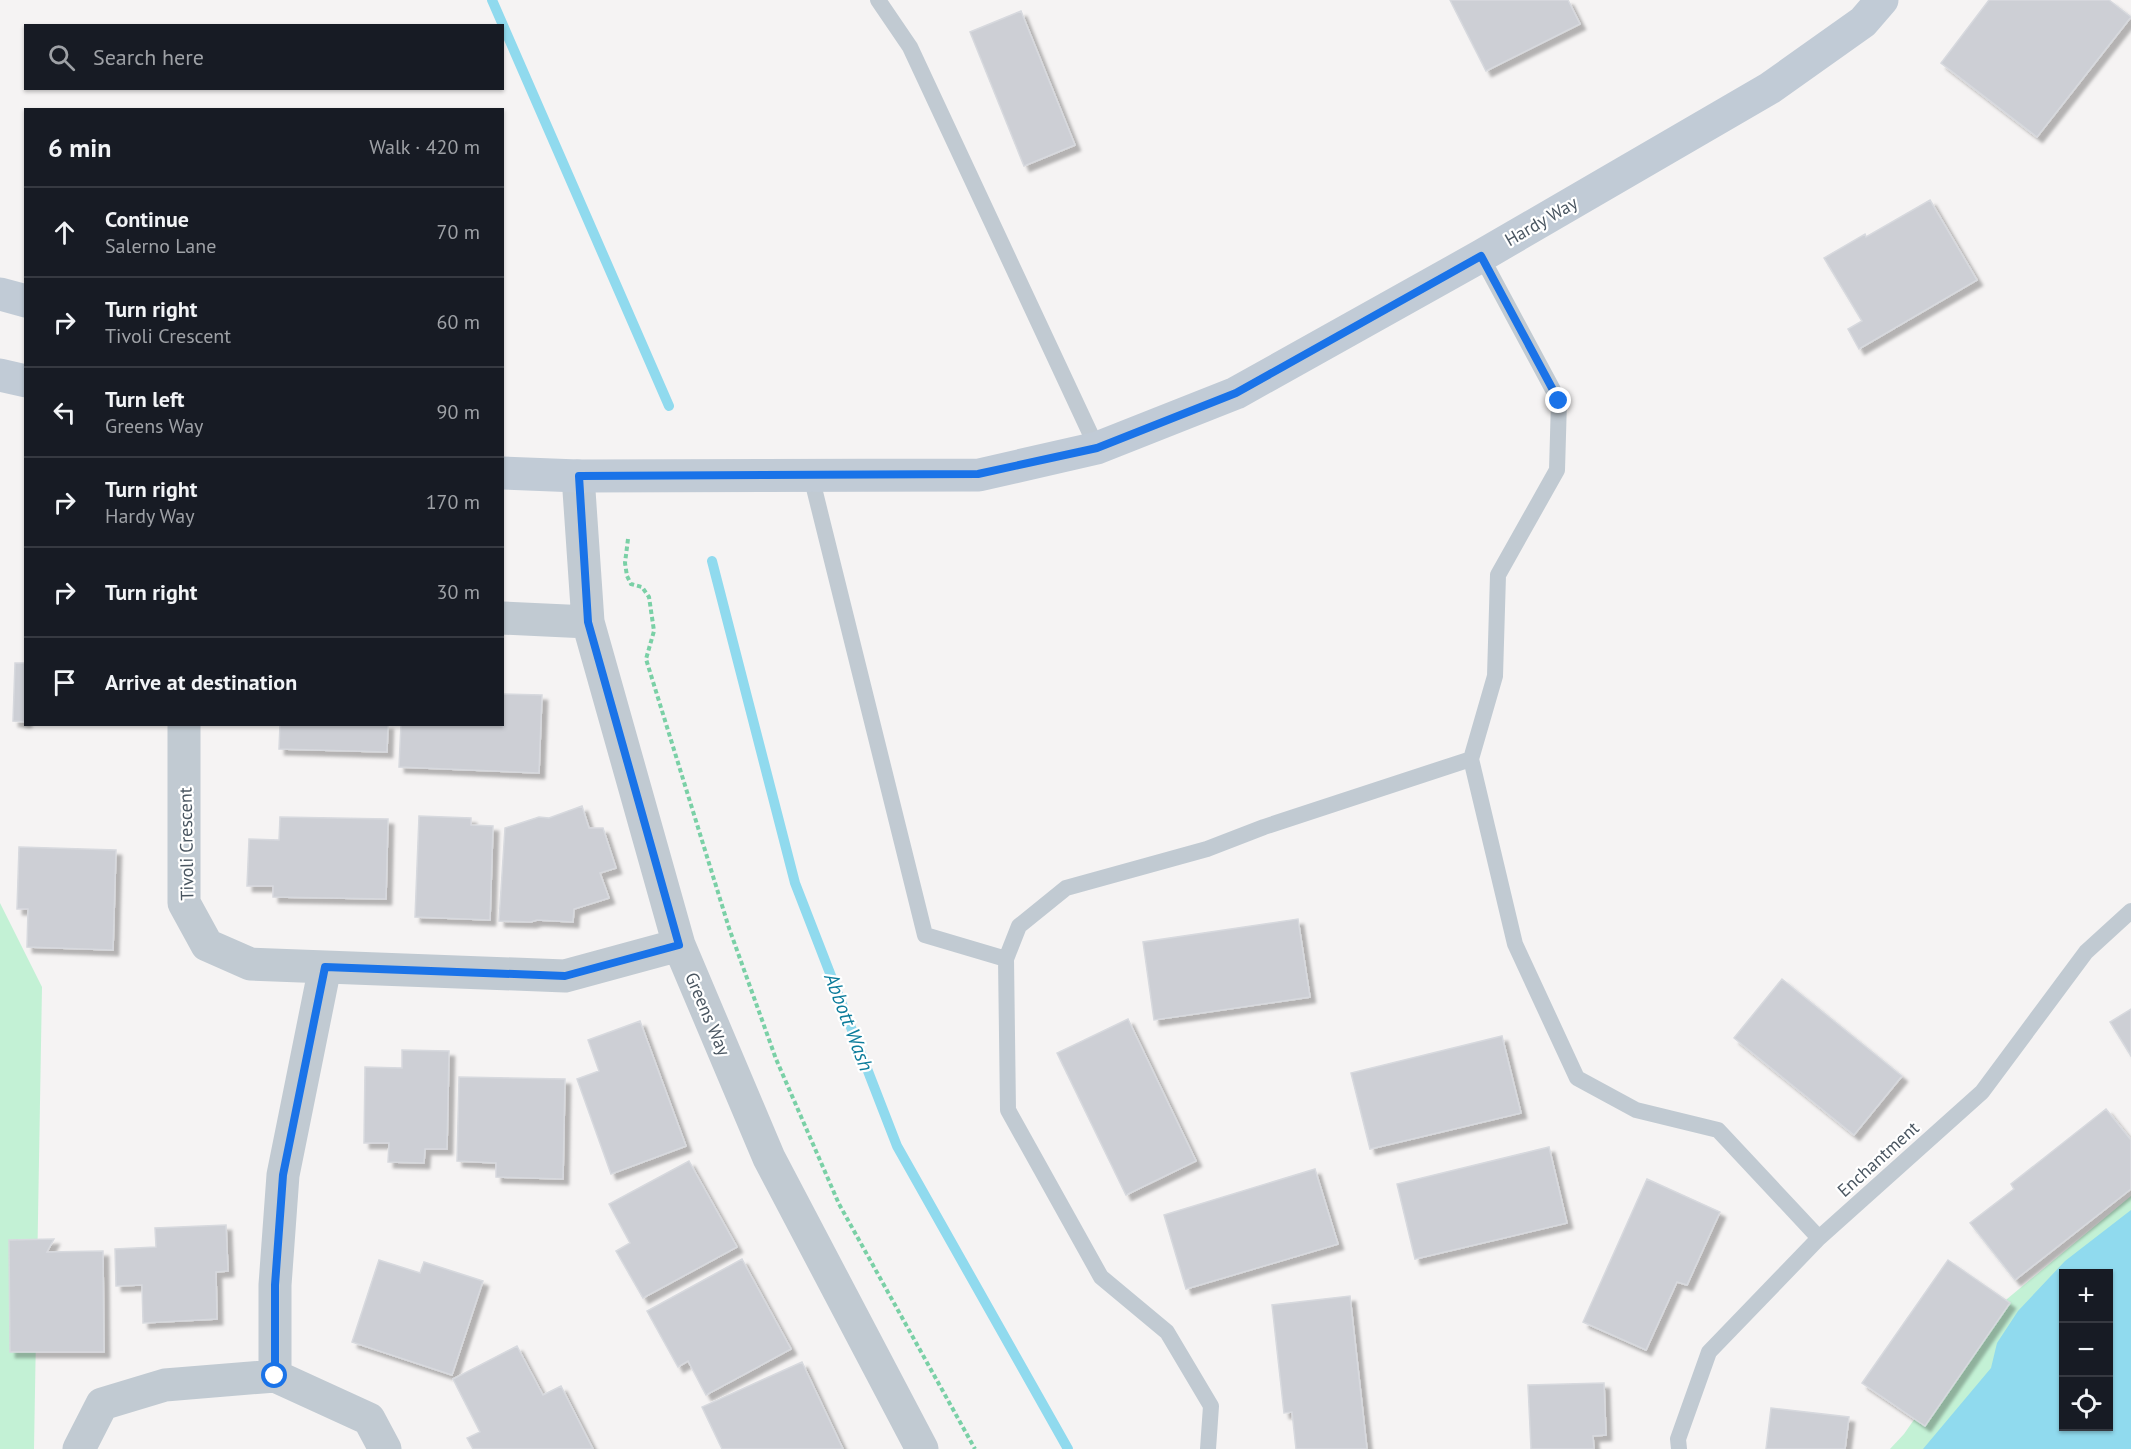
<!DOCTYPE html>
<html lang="en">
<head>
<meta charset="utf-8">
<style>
  body { margin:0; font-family:"PT Sans",sans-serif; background:#242831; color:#f1f3f6 }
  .controls { position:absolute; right:18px; bottom:18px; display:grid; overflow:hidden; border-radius:0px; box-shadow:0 2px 4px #0004 }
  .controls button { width:54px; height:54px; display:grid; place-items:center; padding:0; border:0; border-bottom:2px solid #363941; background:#171b24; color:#f1f3f6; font:30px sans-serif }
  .stop { position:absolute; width:18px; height:18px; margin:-14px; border:4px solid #1a73e8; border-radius:50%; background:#fff }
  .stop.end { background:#1a73e8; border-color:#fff; box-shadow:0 2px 6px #0008 }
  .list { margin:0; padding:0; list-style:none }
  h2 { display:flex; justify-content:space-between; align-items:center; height:78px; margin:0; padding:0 24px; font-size:26px }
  h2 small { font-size:20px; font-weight:400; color:#9ea1a6 }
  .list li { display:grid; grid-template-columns:39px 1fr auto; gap:18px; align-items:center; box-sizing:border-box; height:90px; padding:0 24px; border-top:2px solid #363941 }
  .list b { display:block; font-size:22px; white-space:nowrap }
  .list p { margin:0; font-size:20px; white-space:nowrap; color:#9ea1a6 }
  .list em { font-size:20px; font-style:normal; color:#9ea1a6 }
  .icon { flex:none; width:33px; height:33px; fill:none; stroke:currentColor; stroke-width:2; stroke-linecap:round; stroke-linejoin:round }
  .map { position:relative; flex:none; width:2131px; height:1449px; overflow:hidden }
  .search { position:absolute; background:#171b24; box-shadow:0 2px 4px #0004; left:24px; top:24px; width:480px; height:66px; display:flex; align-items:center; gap:15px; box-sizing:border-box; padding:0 21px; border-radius:0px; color:#9ea1a6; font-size:22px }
  .panel { position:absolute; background:#171b24; box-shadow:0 2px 4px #0004; left:24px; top:108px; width:480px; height:618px; border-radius:0px }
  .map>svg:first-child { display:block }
</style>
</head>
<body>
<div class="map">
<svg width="2131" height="1449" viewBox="0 0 2131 1449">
  <defs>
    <filter id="shadow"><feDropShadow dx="5.5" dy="5.5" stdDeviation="1.5" flood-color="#0004"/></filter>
  </defs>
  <rect width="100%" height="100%" fill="#f5f3f3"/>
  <path fill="#c3f1d5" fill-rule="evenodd" d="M0 903 42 987 34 1449H0Z
    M2131 1196V1449H1890L1904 1434 1943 1378 1995 1309ZM2064 1274H2108V1426H2064Z"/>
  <path fill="#90daee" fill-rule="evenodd" d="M2131 1210V1449H1923L1991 1368 1997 1343 2018 1311 2065 1261ZM2064 1274H2108V1426H2064Z"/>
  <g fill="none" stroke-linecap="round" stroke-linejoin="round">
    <path stroke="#90daee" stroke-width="10" d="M492 0 669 406
      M712 561 795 883 897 1146 1068 1449"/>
  </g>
  <path fill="#cdcfd5" stroke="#d7d9de" stroke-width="1.5" filter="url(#shadow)" d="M1450 0H1568L1580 24 1486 71Z
    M1989 0H2109L2131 17 2037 137 1941 63Z
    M1021 11 1075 145 1024 166 970 32Z
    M1930 200 1977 280 1859 349 1848 329 1862 321 1824 258 1865 234 1866 237Z
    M15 663H26V722L13 721Z
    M502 694 542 695 539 773 399 767 401 724H502Z
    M280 724H388L387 752 279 749Z
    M582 806 589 828H603L616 868 600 873 609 898 574 909 573 922 537 920 531 922 499 921 505 828 539 817 549 818Z
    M419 816 471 818V825L493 826 490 920 415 917Z
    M280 817 388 819 386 899 273 897V886H247L249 839 279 840Z
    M19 847 116 850 113 950 27 947 28 909H17Z
    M1298 919 1310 997 1154 1020 1143 942Z
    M1782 979 1902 1076 1854 1135 1734 1038Z
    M2131 1009V1056L2110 1022Z
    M1128 1019 1196 1161 1126 1195 1057 1053Z
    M640 1021 686 1146 611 1174 577 1079 599 1071 588 1040Z
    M1502 1036 1521 1113 1370 1149 1351 1073Z
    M402 1050 449 1051 447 1149H425L424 1163 388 1162 389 1143H364L365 1067 402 1068Z
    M459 1077 565 1079 563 1179 496 1177V1163L457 1161Z
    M2106 1109 2131 1140V1189L2015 1280 1970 1223 2014 1189 2011 1184Z
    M1549 1147 1567 1223 1415 1259 1397 1184Z
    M689 1161 737 1247 643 1298 616 1251 630 1243 609 1204Z
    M1315 1169 1338 1244 1186 1289 1164 1215Z
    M1647 1179 1720 1212 1687 1285 1677 1282 1646 1350 1583 1322Z
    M226 1225 228 1271 216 1272 217 1319 143 1323 142 1285 116 1286 115 1249 156 1247 155 1228Z
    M54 1239 47 1252 103 1251 104 1352H10L9 1240Z
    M742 1259 791 1349 706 1395 688 1361 678 1367 647 1311Z
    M379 1260 420 1273 424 1262 483 1281 452 1375 352 1342Z
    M1948 1260 2010 1303 1925 1426 1862 1383Z
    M1350 1296 1367 1449H1296L1292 1412 1284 1413 1272 1305Z
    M517 1346 543 1395 561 1386 593 1449H473L467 1438 480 1432 453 1379Z
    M802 1362 843 1449H722L702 1407Z
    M1604 1383 1606 1435 1593 1436 1594 1449H1531L1528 1385Z
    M1771 1408 1849 1417 1845 1449H1766Z"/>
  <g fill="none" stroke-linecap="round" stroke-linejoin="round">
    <path stroke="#7ad0a6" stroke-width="4" stroke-dasharray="4.5 3" stroke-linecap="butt" d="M628 539 625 563 627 576 631 584 642 587 649 597 654 631 646 659 729 928 776 1059 839 1204 975 1449"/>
    <path stroke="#c1cad2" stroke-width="16" d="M878 0 910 47 1097 448
      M1481 256 1559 401 1557 470 1498 575 1495 676 1471 759 1515 944 1577 1078 1636 1110 1718 1130 1819 1238
      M811 476 925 935 1006 959
      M1208 1449 1211 1406 1167 1332 1101 1277 1008 1110 1006 959 1019 926 1066 888 1207 849 1264 827 1471 759
      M1679 1449 1678 1439 1709 1352 1819 1238 1982 1092 2086 952 2131 911"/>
    <path stroke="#c1cad2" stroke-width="33" d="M578 476 588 622 679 945 769 1158 922 1449
      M502 618 588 622
      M184 724V903L207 945 250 964 565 976 679 945
      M275 1376V1285L283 1175 325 967
      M79 1449 102 1404 165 1385 275 1376 369 1419 385 1449"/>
    <path stroke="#c1cbd6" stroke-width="33" d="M0 294 26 301
      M0 375 26 381
      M502 473 578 476 979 475 1097 448 1236 393 1481 256 1770 88 1863 22 1882 0"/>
  </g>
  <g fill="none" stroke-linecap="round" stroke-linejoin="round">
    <path stroke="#1a73e8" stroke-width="8" d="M275 1376V1285L283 1175 325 967 565 976 679 945 588 622 579 476 978 474 1097 448 1236 393 1481 256 1559 401"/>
  </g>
  <g text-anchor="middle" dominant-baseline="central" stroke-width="4.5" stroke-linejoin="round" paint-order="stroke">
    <g font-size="18" fill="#4a5661" stroke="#fff">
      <text transform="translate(1541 221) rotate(-30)">Hardy Way</text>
      <text transform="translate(186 844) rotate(-91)">Tivoli Crescent</text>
      <text transform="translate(708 1014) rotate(67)">Greens Way</text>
      <text transform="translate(1878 1159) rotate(-42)">Enchantment</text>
    </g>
    <g font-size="20" font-style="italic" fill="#0c7c9b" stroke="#fff">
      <text transform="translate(849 1022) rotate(69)">Abbott Wash</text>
    </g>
  </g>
</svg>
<div class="controls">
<button>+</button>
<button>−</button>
<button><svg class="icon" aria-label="locate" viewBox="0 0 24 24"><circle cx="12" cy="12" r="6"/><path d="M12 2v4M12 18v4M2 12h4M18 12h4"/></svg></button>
</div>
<div class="stop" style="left:275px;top:1376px"></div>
<div class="stop end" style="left:1559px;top:401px"></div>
<div class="search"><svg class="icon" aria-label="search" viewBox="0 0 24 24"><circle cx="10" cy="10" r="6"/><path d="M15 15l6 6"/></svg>Search here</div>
<section class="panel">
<h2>6 min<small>Walk · 420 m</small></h2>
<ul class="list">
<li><svg class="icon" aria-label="ahead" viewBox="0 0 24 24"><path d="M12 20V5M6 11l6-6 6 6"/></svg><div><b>Continue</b><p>Salerno Lane</p></div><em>70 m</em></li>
<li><svg class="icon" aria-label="right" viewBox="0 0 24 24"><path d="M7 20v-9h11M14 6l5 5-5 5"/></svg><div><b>Turn right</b><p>Tivoli Crescent</p></div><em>60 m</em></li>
<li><svg class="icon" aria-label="left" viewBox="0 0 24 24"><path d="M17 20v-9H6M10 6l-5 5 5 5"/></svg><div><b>Turn left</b><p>Greens Way</p></div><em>90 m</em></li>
<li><svg class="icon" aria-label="right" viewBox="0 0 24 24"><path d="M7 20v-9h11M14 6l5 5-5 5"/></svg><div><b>Turn right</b><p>Hardy Way</p></div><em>170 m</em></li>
<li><svg class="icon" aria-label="right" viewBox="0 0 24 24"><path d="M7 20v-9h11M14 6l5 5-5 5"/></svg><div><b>Turn right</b></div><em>30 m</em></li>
<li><svg class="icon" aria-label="arrive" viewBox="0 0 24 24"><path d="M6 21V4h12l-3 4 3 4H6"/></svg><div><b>Arrive at destination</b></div></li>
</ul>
</section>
</div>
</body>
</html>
